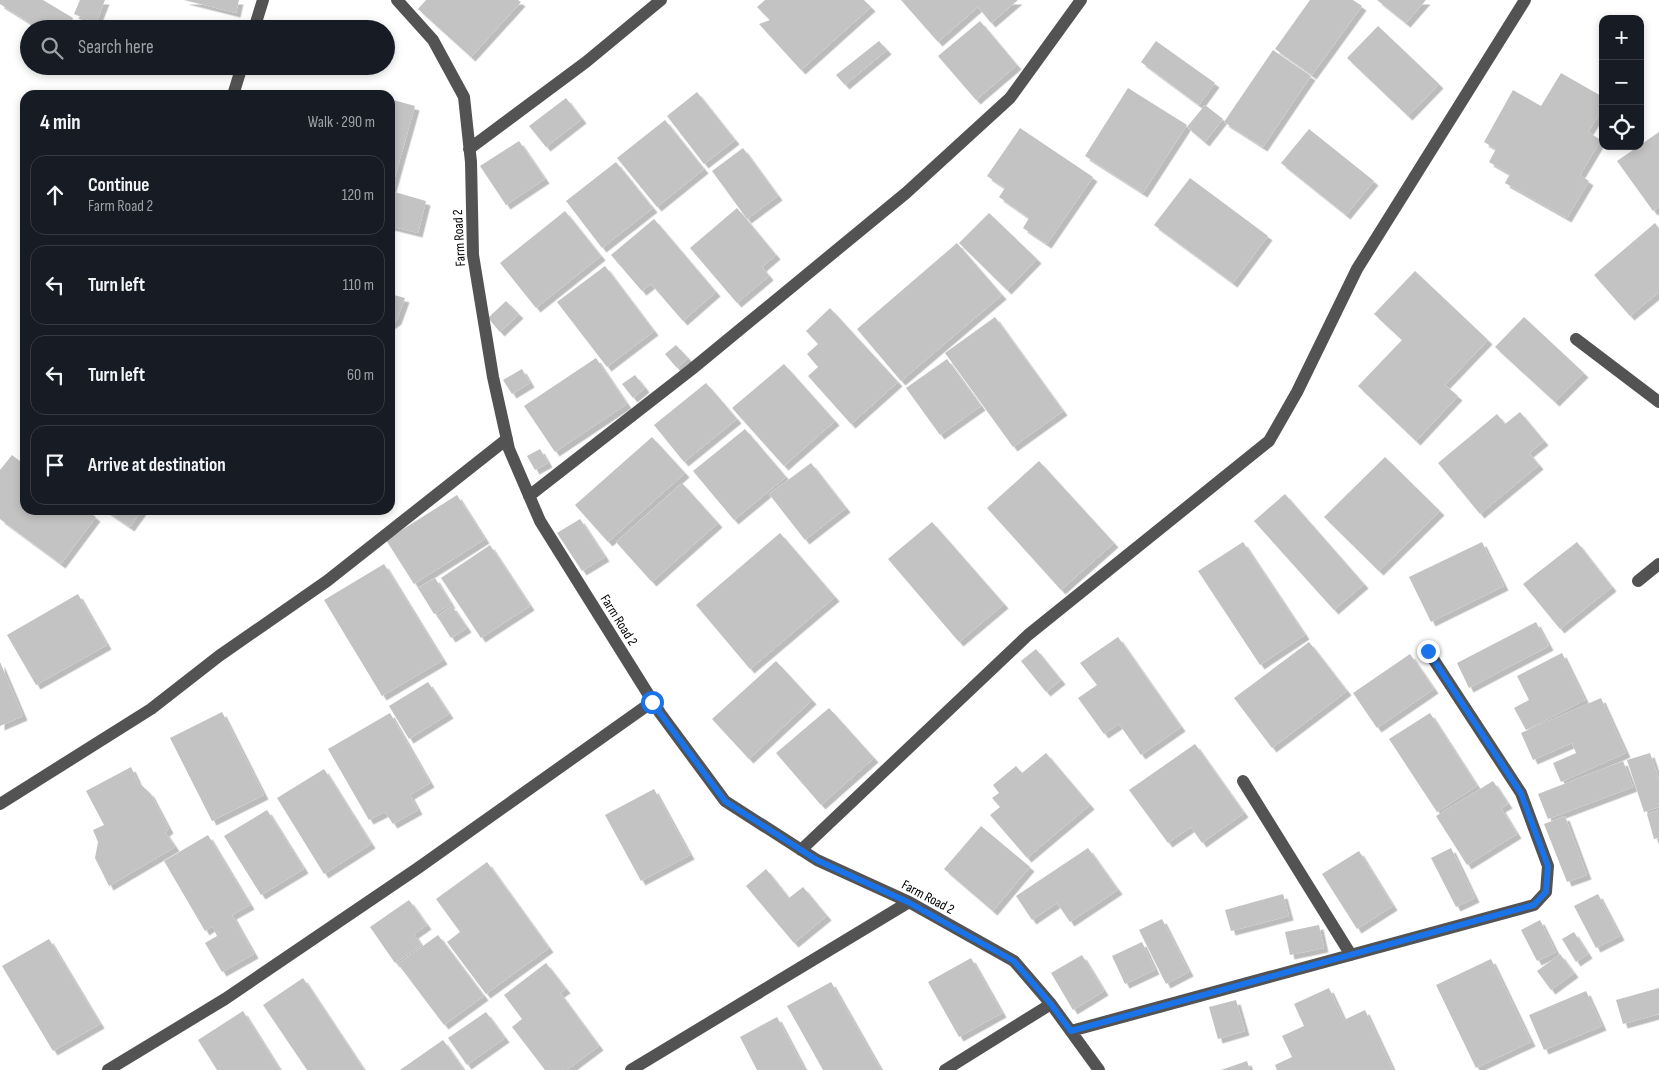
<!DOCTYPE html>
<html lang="en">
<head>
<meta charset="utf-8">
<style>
  body { margin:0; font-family:"Sofia Sans Condensed",sans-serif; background:#20242c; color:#f1f3f6 }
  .controls { position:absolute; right:15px; top:15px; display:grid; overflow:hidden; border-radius:10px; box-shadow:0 2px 8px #0003 }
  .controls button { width:45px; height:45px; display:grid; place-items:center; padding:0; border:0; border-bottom:1px solid #363941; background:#171b24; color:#f1f3f6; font:25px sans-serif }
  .stop { position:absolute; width:15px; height:15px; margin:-11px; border:4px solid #1a73e8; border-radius:50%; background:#fff }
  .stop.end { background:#1a73e8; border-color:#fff; box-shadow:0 1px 5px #0008 }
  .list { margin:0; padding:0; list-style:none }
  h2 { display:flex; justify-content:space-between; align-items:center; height:65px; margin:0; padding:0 20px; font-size:21px }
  h2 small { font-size:16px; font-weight:400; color:#9ea1a6 }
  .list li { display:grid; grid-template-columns:32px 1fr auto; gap:15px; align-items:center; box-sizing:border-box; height:80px; margin:0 10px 10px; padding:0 10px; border:1px solid #363941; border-radius:15px }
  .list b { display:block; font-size:19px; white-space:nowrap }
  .list p { margin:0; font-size:16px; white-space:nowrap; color:#9ea1a6 }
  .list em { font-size:16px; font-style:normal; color:#9ea1a6 }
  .icon { flex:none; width:28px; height:28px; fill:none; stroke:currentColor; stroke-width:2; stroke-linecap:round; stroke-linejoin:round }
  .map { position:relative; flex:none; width:1659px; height:1070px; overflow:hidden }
  .search { position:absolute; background:#171b24; box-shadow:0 2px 8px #0003; left:20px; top:20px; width:375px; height:55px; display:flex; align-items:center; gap:12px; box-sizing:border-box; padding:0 18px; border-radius:28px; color:#9ea1a6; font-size:19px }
  .panel { position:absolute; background:#171b24; box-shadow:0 2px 8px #0003; left:20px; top:90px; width:375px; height:425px; border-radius:15px }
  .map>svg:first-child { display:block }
</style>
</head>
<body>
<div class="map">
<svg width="1659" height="1070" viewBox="0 0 1659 1070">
  <defs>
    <filter id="shadow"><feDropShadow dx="4.5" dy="4.5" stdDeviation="0" flood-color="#0004"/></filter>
  </defs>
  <rect width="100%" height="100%" fill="#fff"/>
  <path fill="#c3c3c3" filter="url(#shadow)" d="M0 0H43L73 18 67 29H40L0 4Z
    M80 0H105L96 23 74 14Z
    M184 0H239L236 13Z
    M426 0H518L521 2 471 57 418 9Z
    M765 0H864L871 7 801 70 759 24 770 20 757 7Z
    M901 0H1018L991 23 978 7 938 42Z
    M1310 0H1353L1362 6 1312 75 1275 49Z
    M1377 0H1426L1406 23Z
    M980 21 1017 65 976 100 938 56Z
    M1378 26 1439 84 1408 116 1347 58Z
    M879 41 887 50 845 85 836 75Z
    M1156 41 1215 83 1199 105 1141 62Z
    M1273 50 1311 76 1263 147 1224 122Z
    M1561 73 1603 97V108L1588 132 1601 140 1580 175 1589 181 1567 218 1505 183 1510 174 1489 162 1496 149 1484 142 1513 90 1541 106Z
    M1128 88 1187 125 1143 193 1085 156Z
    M697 92 735 140 704 164 667 116Z
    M566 98 582 119 546 147 529 126Z
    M390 99 415 106 391 191 426 201 418 233 390 226Z
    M1205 105 1223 119 1205 142 1187 127Z
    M665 120 704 169 657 207 617 158Z
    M1020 128 1093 177 1047 244 1023 228 1029 218 999 197 1005 188 987 176Z
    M1309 129 1374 181 1346 215 1281 163Z
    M1659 132V207L1653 211 1617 161Z
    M519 141 545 179 506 205 480 166Z
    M743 148 778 196 747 219 712 171Z
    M616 162 653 208 602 248 566 201Z
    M1190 178 1268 236 1233 283 1154 225Z
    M737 208 776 255 762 267 769 276 737 303 690 248Z
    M565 211 601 256 536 308 500 263Z
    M989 213 1037 259 1007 290 959 243Z
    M654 219 716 292 683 321 651 284 642 291 611 255Z
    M1655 223 1659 228V292L1630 316 1594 275Z
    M957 243 1002 295 901 381 857 329Z
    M605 266 654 331 607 367 557 302Z
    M1415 271 1488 340 1445 385 1458 396 1416 441 1358 386 1402 340 1374 314Z
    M390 294 405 298 397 320 390 325Z
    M506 301 519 314 500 332 488 318Z
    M830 308 898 382 851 424 808 376 818 367 807 354 818 344 806 331Z
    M995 317 1063 411 1013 447 945 353Z
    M1524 317 1584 373 1555 402 1495 347Z
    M676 345 688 358 677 368 665 354Z
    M596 358 627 404 555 452 524 406Z
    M947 359 981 406 940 435 906 388Z
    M784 364 835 421 784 466 732 408Z
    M522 369 530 383 512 394 503 380Z
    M635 375 645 388 633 398 622 384Z
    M706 383 737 419 684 462 654 425Z
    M1520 412 1544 441 1529 453 1539 465 1480 514 1438 463 1497 414 1505 424Z
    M745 429 786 477 734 520 693 471Z
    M652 437 685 473 608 542 575 505Z
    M540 449 548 463 535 470 527 456Z
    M12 455 25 465V510H86L96 517 61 564 0 519V470Z
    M1385 457 1440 511 1379 571 1324 517Z
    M1039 461 1114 543 1061 590 987 508Z
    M811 463 846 508 805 540 769 494Z
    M682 483 718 523 652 582 616 542Z
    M1285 494 1364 584 1334 610 1254 521Z
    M457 495 485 539 414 584 386 540Z
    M105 510H142L130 527Z
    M580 519 605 557 582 571 557 533Z
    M932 522 1004 604 959 642 888 559Z
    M780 533 835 597 750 669 696 605Z
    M1243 542 1305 635 1260 665 1198 571Z
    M1482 542 1504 586 1431 622 1409 577Z
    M1577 542 1612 587 1560 629 1523 584Z
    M490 545 530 606 481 638 441 578Z
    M384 564 443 660 382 696 324 600Z
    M435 578 451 604 434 614 418 588Z
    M78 594 107 645 36 685 7 635Z
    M452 606 467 628 451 638 437 616Z
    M1536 622 1549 646 1469 688 1457 663Z
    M1118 637 1181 727 1141 755 1119 724 1104 734 1078 698 1097 685 1080 663Z
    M1309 642 1347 691 1272 748 1234 698Z
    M1036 649 1061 680 1046 692 1021 661Z
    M1562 653 1585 700 1526 730 1514 708 1529 700 1517 676Z
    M1410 654 1434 689 1377 728 1353 693Z
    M776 661 812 700 749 759 712 719Z
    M0 662 23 716 0 726Z
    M428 682 449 714 409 739 389 706Z
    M1601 698 1626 753 1561 782 1553 763 1576 753 1572 743 1533 760 1521 733Z
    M829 708 874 758 821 805 776 753Z
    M222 712 264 795 212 821 170 738Z
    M390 713 430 783 410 795 418 810 393 824 385 812 369 820 328 749Z
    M1430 713 1477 786 1437 812 1389 739Z
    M1195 744 1244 813 1202 843 1191 827 1168 843 1129 790Z
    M1046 753 1090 805 1027 858 990 815 1000 807 992 798 999 793 993 785 1016 766 1022 773Z
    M1650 753 1659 779V807L1644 812 1627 760Z
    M1623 761 1633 787 1548 819 1538 794Z
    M131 767 138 782 150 793 169 829 165 832 175 847 109 886 95 858 98 842 93 830 104 825 86 791Z
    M324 769 371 844 324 874 277 798Z
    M1493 781 1508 804 1501 808 1517 834 1467 865 1436 816Z
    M654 789 690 855 641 881 605 815Z
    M267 810 304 869 261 895 224 836Z
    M1659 810V838L1654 839 1647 814Z
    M1565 816 1587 875 1567 882 1544 824Z
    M981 826 1030 867 993 911 944 869Z
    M208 835 250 905 232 915 254 954 222 972 205 943 217 936 212 926 205 931 164 861Z
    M1088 848 1118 890 1070 922 1057 903 1032 920 1016 896Z
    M1451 848 1475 898 1456 907 1431 858Z
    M1359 851 1393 906 1357 929 1322 874Z
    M487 862 549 948 486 994 447 942 460 932 436 899Z
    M766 869 789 898 803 887 827 916 794 943 746 886Z
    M1283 894 1289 916 1231 931 1225 910Z
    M1598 894 1620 936 1596 948 1574 906Z
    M409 900 427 925 414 934 421 945 395 963 370 927Z
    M1162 919 1189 972 1166 984 1139 930Z
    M1540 920 1556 952 1537 961 1521 930Z
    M1319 925 1324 948 1290 955 1285 932Z
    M1574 932 1588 954 1576 962 1562 939Z
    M438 935 484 996 444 1025 398 964Z
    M49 939 100 1024 53 1051 2 966Z
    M1142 942 1155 970 1125 984 1112 956Z
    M1560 954 1574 973 1551 990 1537 971Z
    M1082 955 1104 991 1073 1010 1051 973Z
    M971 958 1002 1013 959 1037 928 982Z
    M1491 959 1531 1042 1476 1068 1436 985Z
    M546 963 566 989 560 993 599 1046 567 1070H545L512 1027 522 1019 504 995Z
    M303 978 364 1070H307L263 1005Z
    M831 982 881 1070H823L787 1006Z
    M1329 988 1344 1020 1365 1010 1393 1070H1277L1275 1065 1292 1057 1282 1036 1304 1026 1294 1004Z
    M1659 988V1014L1623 1024 1616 1000Z
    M1586 991 1602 1026 1544 1050 1529 1015Z
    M1236 1000 1245 1031 1218 1039 1209 1007Z
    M243 1011 280 1070H217L198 1040Z
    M486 1012 505 1038 467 1065 448 1038Z
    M777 1017 805 1070H757L740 1037Z
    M443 1040 464 1070H400Z
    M1247 1061 1250 1070H1221Z"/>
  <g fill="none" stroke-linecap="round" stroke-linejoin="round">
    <path stroke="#535353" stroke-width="12" d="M397 0 433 40 464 97 471 162 473 255 493 377 509 449 540 521 660 713 725 801 817 860 909 902 1014 961 1051 1004 1099 1070
      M254 29 263 0
      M233 95 242 66
      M469 149 586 62 661 0
      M1576 339 1659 402
      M529 496 692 369 906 193 1010 98 1081 0
      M1638 581 1659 564
      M1243 781 1351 955
      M0 804 151 709 219 656 327 581 507 439
      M801 850 1028 635 1269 441 1297 392 1357 269 1525 0
      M1071 1031 1534 905 1546 892 1548 866 1521 793 1428 651
      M108 1070 225 999 418 868 652 702
      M631 1070 909 902
      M945 1070 1051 1004"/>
  </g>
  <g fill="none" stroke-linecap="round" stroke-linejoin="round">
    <path stroke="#1a73e8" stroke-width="6" d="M652 702 725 801 817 860 908 902 1014 961 1051 1004 1071 1031 1534 905 1546 892 1548 866 1521 793 1428 651"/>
  </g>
  <g text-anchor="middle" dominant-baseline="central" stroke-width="4" stroke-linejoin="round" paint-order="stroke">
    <g font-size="14" fill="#000" stroke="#fff">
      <text transform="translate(459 238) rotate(-93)">Farm Road 2</text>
      <text transform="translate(619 620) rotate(58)">Farm Road 2</text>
      <text transform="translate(928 897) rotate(28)">Farm Road 2</text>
    </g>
  </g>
</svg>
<div class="controls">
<button>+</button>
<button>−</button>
<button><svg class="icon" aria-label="locate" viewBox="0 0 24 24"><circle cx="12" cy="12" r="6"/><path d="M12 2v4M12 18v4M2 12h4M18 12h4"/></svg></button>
</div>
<div class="stop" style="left:652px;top:702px"></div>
<div class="stop end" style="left:1428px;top:651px"></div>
<div class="search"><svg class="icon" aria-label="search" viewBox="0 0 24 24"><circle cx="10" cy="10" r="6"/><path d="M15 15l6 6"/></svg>Search here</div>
<section class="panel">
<h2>4 min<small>Walk · 290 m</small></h2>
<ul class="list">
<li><svg class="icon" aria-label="ahead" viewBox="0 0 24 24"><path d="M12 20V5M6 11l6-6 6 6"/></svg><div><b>Continue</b><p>Farm Road 2</p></div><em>120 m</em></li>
<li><svg class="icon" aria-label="left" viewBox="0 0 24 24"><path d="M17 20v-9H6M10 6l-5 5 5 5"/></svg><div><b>Turn left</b></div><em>110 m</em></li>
<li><svg class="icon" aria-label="left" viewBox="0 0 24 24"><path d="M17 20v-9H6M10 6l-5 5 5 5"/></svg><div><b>Turn left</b></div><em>60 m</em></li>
<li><svg class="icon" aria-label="arrive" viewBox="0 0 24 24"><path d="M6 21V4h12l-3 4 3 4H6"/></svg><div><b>Arrive at destination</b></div></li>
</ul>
</section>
</div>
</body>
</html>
